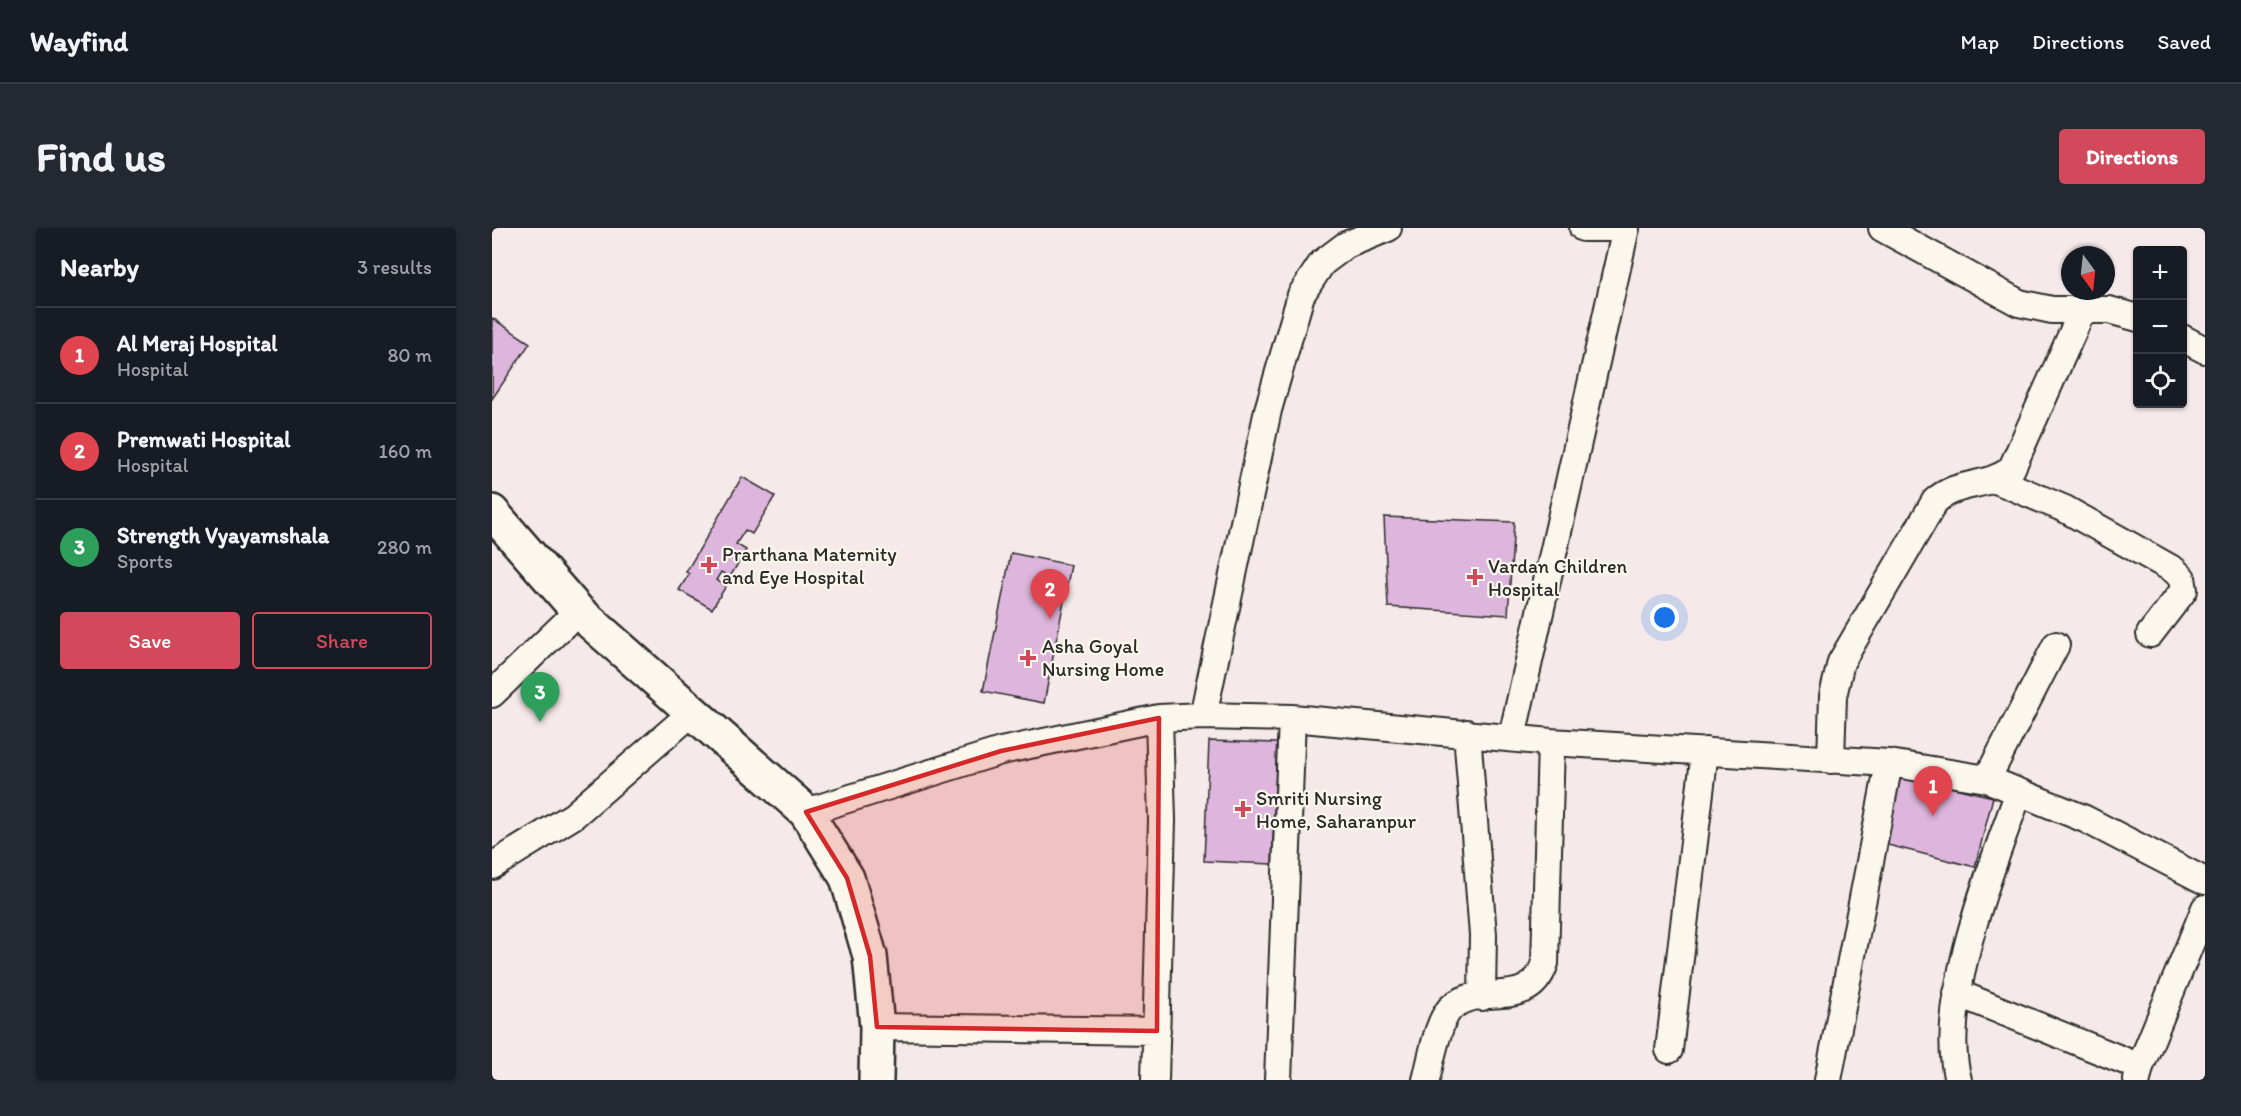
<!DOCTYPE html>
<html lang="en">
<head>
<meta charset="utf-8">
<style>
  body { margin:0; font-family:Itim,sans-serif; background:#242831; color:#f1f3f6 }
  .controls { position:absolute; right:18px; top:18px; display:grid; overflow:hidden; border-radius:6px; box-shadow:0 2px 4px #0004 }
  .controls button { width:54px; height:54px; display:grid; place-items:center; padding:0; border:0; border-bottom:2px solid #363941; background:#171b24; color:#f1f3f6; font:30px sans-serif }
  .compass { position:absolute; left:1569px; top:18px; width:54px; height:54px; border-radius:50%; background:#171b24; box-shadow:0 2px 4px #0004; rotate:165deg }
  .you { position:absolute; left:1173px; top:390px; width:21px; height:21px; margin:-15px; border:4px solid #fff; border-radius:50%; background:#1a73e8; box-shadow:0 0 0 9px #1a73e833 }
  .badge { display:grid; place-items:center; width:39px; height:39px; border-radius:50%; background:#d1495b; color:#fff; font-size:20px; font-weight:700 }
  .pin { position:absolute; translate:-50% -50px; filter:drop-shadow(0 2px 3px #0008) }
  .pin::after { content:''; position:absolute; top:32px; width:21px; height:18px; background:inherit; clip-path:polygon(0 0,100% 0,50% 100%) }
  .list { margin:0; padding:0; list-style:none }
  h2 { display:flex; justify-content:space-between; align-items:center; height:78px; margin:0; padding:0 24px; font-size:26px }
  h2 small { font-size:20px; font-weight:400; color:#9ea1a6 }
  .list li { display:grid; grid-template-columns:39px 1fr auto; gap:18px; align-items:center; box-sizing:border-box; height:96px; padding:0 24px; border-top:2px solid #363941 }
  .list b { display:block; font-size:22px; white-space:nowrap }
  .list p { margin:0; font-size:20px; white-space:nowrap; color:#9ea1a6 }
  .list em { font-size:20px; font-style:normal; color:#9ea1a6 }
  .actions { display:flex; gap:12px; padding:18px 24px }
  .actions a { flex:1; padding:14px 0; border:2px solid #d1495b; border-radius:6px; text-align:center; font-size:21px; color:#d1495b }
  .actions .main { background:#d1495b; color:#fff }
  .icon { flex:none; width:33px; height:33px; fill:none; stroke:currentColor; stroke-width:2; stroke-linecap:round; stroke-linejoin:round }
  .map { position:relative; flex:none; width:1713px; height:852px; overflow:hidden; border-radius:6px }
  header { display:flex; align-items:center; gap:36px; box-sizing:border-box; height:84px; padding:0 30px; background:#171b24; border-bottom:2px solid #363941 }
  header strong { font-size:28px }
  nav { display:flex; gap:33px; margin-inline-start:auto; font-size:21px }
  .intro { display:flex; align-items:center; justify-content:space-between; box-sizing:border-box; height:144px; padding:0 36px }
  h1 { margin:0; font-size:42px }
  .button { padding:15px 27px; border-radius:6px; background:#d1495b; color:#fff; font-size:21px; font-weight:700 }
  main { display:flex; gap:36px; padding:0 36px }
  aside { flex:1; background:#171b24; border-radius:6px; box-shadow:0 2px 4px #0004 }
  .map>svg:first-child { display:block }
</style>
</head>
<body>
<header>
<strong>Wayfind</strong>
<nav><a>Map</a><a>Directions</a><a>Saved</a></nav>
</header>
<div class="intro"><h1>Find us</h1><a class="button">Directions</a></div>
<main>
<aside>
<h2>Nearby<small>3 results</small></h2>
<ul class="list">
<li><span class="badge" style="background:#e0444e">1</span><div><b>Al Meraj Hospital</b><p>Hospital</p></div><em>80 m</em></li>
<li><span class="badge" style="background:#e0444e">2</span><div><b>Premwati Hospital</b><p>Hospital</p></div><em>160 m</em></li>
<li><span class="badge" style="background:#2e9e5b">3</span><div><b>Strength Vyayamshala</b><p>Sports</p></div><em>280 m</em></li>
</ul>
<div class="actions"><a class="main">Save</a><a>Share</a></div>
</aside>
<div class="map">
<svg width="1713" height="852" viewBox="0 0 1713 852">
  <rect width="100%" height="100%" fill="#f5eae9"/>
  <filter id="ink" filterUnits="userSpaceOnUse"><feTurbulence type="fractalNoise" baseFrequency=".0167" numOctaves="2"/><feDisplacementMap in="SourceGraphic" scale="12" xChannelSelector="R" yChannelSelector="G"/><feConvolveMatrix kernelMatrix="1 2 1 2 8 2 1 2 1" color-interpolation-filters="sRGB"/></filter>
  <g filter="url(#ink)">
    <path fill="#deb5dd" stroke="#2b2b2b" stroke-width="1.5" d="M0 90 38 115 0 171Z
      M250 249 283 268 260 306 253 302 244 316 254 322 238 349 229 344 224 352 234 358 220 381 187 362 197 346 194 344Z
      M892 289 1022 294 1016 387 896 379Z
      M519 325 579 337 552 475 491 463Z
      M717 513 785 515 780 636 712 633Z
      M1406 547 1501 569 1483 639 1388 615Z"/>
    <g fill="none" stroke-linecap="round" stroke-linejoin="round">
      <g stroke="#2b2b2b" stroke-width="30">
        <path id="street" d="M1091 0H1123
          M1390 0 1527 75 1560 82H1617L1646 90
          M1690 110 1713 122
          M1504 252 1573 281 1682 342 1690 350 1692 362 1658 406
          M0 466 86 383
          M711 488 776 182 809 67 830 35 854 17 896 0
          M975 505 991 707 990 769
          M1020 509 1134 0
          M1339 532 1341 468 1349 434 1443 273C1467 252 1491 261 1519 242L1591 81
          M1495 551 1564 417
          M314 584 509 523 667 490 711 488 800 490 1059 514 1397 535 1495 551 1593 591 1713 653
          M0 638 81 588 202 483
          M1465 765 1648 839
          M385 799 665 803
          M1177 822 1213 523
          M663 852 670 592 667 490
          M786 852 800 490
          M934 852C939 833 946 789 961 778 992 754 1037 784 1053 735L1059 514
          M1336 852 1397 535
          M1466 852C1445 775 1500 638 1527 564
          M1645 852 1648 839 1713 680"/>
      </g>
      <g stroke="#2b2b2b" stroke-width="38">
        <path id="secondary" d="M0 284 86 383 314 584 355 650 378 728 385 799 384 852"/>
      </g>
      <use href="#street" stroke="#fbf7ec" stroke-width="26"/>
      <use href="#secondary" stroke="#fbf7ec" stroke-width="33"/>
    </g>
  </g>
  <path fill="#d62828" fill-opacity="0.2" stroke="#d62828" stroke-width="4.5" stroke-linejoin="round" d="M667 490 665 803 385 799 378 728 355 650 314 584 509 523Z"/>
  <g fill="#d1495b" stroke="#fbf7ec" stroke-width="2">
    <path d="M214 328h6v6h6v6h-6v6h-6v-6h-6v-6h6z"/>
    <path d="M980 340h6v6h6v6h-6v6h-6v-6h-6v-6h6z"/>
    <path d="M533 421h6v6h6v6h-6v6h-6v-6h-6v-6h6z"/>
    <path d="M748 572h6v6h6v6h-6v6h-6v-6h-6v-6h6z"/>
  </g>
  <g text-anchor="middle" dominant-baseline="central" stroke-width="4.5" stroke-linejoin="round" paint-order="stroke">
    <g font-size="20" fill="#2b2b2b" stroke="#fbf7ec" text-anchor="start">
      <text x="230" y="326">Prarthana Maternity<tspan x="230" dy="23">and Eye Hospital</tspan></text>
      <text x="996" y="338">Vardan Children<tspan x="996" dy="23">Hospital</tspan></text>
      <text x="550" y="418">Asha Goyal<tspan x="550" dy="23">Nursing Home</tspan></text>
      <text x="764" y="570">Smriti Nursing<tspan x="764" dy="23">Home, Saharanpur</tspan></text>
    </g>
  </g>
</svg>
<div class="controls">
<button>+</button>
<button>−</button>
<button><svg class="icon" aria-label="locate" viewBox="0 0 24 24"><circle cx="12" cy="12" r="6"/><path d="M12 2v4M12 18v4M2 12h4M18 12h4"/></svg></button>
</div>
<svg class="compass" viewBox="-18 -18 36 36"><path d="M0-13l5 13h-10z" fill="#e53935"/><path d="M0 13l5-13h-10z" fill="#9ea1a6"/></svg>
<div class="you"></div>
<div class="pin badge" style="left:1441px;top:588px;background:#e0444e">1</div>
<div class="pin badge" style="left:558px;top:391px;background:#e0444e">2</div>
<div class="pin badge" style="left:48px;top:494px;background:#2e9e5b">3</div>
</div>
</main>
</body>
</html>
